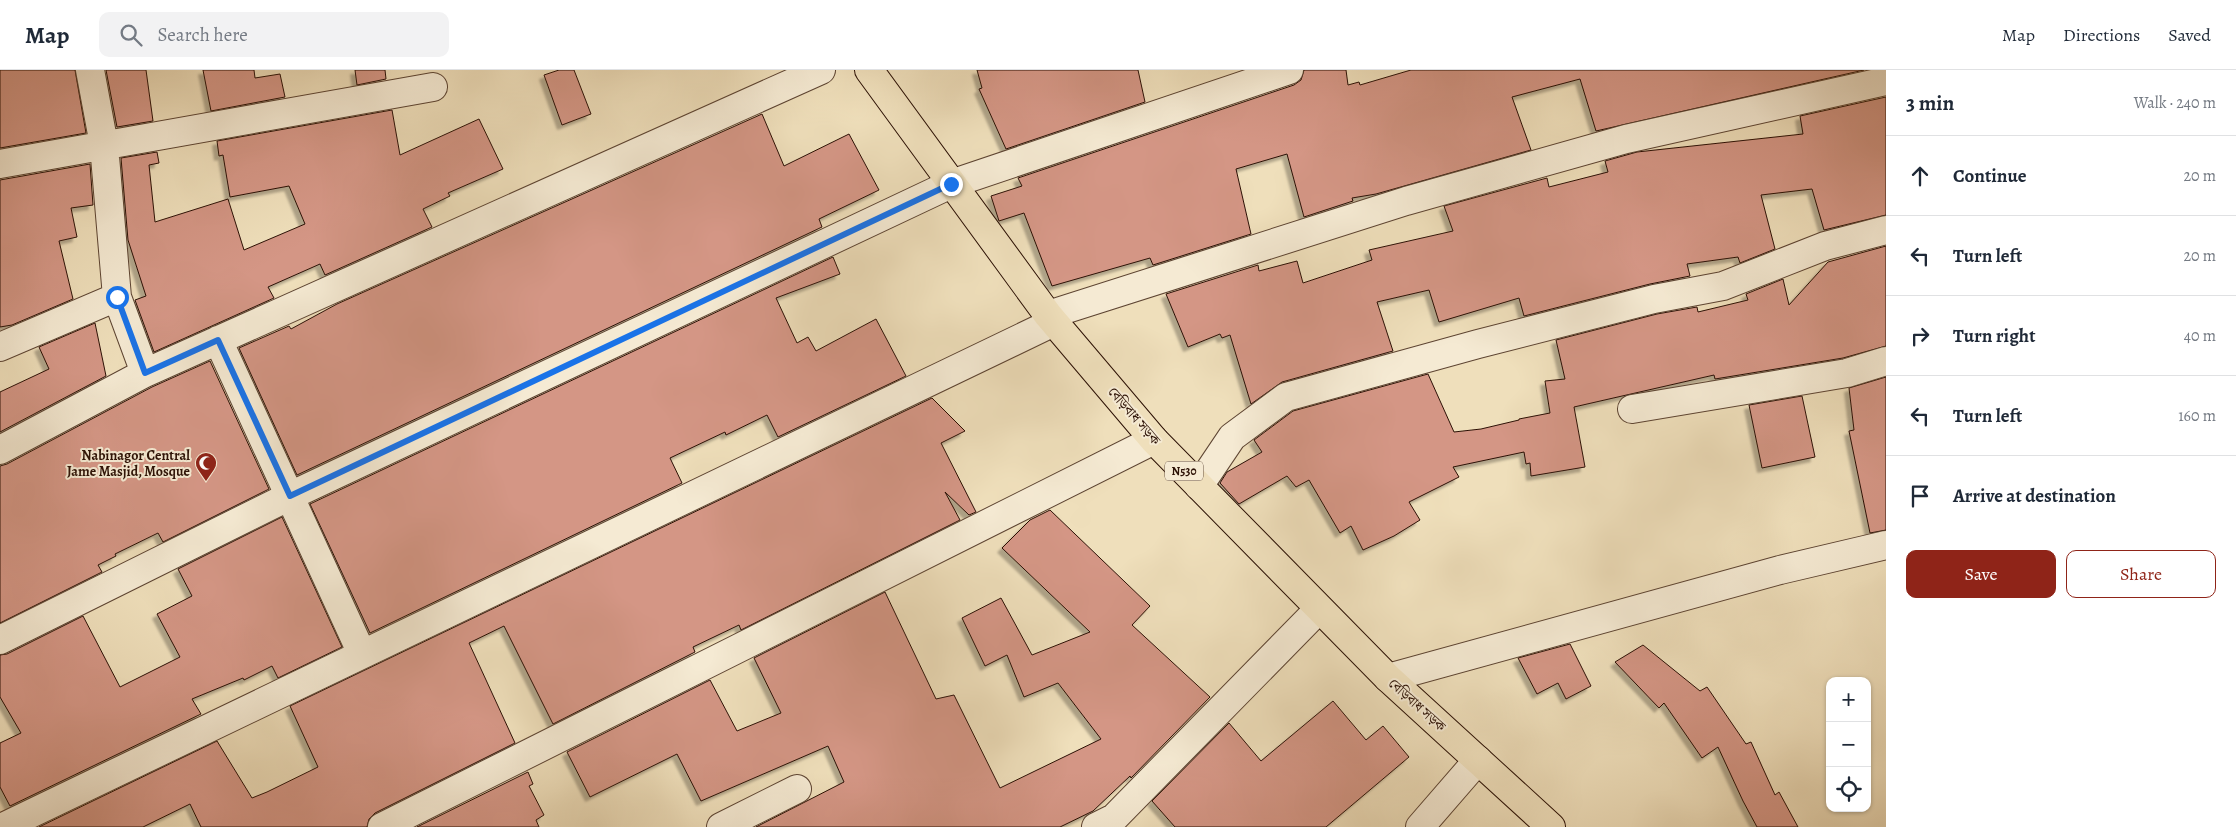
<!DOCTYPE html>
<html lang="en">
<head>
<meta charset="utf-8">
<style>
  body { margin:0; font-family:Alegreya,"Noto Serif Bengali",serif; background:#f2f2f3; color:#1f2937 }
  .controls { position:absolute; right:15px; bottom:15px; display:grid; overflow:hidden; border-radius:10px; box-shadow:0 1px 4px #0004 }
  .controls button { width:45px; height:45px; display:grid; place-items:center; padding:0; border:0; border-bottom:1px solid #e0e1e3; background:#fff; color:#1f2937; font:25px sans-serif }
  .stop { position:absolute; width:15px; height:15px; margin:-11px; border:4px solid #1a73e8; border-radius:50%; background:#fff }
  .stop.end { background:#1a73e8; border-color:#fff; box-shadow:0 1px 5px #0008 }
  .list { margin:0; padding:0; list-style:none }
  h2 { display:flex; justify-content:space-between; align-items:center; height:65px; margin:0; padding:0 20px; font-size:21px }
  h2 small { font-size:16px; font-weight:400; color:#747a83 }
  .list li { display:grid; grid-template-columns:32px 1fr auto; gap:15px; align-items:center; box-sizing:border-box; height:80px; padding:0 20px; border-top:1px solid #e0e1e3 }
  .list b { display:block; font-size:19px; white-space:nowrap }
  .list em { font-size:16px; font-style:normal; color:#747a83 }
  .actions { display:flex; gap:10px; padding:15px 20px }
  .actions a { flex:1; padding:11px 0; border:1px solid #8f2418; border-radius:10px; text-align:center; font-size:18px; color:#8f2418 }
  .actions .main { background:#8f2418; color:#fff }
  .icon { flex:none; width:28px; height:28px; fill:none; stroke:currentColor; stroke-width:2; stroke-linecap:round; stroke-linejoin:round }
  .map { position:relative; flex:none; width:1886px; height:757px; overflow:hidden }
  header { display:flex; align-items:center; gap:30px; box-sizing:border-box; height:70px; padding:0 25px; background:#fff; border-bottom:1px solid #e0e1e3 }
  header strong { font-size:24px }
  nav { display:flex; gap:28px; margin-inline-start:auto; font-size:18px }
  .search { width:350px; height:45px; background:#f2f2f3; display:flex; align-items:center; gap:12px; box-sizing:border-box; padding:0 18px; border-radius:10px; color:#747a83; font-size:19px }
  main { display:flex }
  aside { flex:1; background:#fff }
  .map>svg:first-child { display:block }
</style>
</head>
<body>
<header>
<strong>Map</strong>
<div class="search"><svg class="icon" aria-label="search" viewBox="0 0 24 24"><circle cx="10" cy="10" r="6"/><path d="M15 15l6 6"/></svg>Search here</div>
<nav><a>Map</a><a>Directions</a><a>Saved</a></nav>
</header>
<main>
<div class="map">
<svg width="1886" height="757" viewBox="0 0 1886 757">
  <defs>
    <filter id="shadow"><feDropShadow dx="-4.5" dy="4.5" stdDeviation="1" flood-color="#0004"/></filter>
  </defs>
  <rect width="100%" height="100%" fill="#efdfbb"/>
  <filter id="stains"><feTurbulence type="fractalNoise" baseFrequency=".004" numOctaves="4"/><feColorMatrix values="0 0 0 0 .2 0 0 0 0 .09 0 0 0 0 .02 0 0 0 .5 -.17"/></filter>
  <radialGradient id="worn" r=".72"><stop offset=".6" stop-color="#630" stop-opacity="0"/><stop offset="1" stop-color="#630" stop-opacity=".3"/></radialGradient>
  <path fill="#d49685" stroke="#2c1105" filter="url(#shadow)" d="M0 0H75L86 63 0 78Z
    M106 0H146L153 51 117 57Z
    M203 0H254L255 8 280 4 285 27 211 41Z
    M355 0H385L386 9 357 15Z
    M559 0H574L591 44 562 55 544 5Z
    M977 0H1138L1145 32 1006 79 979 19 982 18Z
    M1304 0H1346L1348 15 1359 12 1360 15 1411 0H1864L1596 61 1580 9 1512 27 1531 80 1376 124 1352 128 1353 131 1304 147 1287 84 1236 99 1251 164 1153 195 1150 188 1052 216 1024 143 999 151 991 126 1022 116 1018 108 1294 15 1301 10Z
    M1886 27V145L1824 160 1812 119 1761 125 1775 179 1740 193 1738 187 1687 194 1690 206 1650 214 1524 246 1519 228 1439 252 1429 220 1377 232 1393 281 1282 312 1251 334 1230 265 1222 268 1220 264 1188 277 1166 224 1258 195 1259 201 1297 191 1303 213 1372 190 1369 180 1453 161 1444 136 1547 108 1549 117 1608 102 1605 91 1637 82 1803 64 1800 46Z
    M392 40 400 85 479 49 503 99 448 123 450 126 423 139 432 157 325 205 320 194 268 217 274 228 154 282 135 230 146 226 128 170 121 88 157 82 159 93 149 95 155 152 228 129 244 180 305 154 289 116 230 127 223 85 219 86 217 71Z
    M762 44 784 96 849 64 879 120 819 149 822 157 297 405 239 278 289 256 291 259 337 234Z
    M90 94 93 135 71 138 77 167 59 171 73 229 12 255 0 257V110Z
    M1886 176V276L1843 288 1715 309 1714 305 1574 337 1585 397 1531 406 1530 393 1526 394 1524 382 1453 397 1459 407 1409 432 1420 450 1394 466 1363 480 1351 456 1340 463 1309 410 1296 417 1287 406 1239 434 1220 413 1227 402 1262 382 1254 370 1293 341 1428 304 1454 362 1481 359 1519 350V349L1550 343 1545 311 1565 309 1556 270 1657 244 1697 237 1698 242 1748 230 1746 224 1783 209 1789 235 1828 192Z
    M833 187 840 204 776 228 797 273 808 267 816 281 876 249 906 306 778 367 767 345 726 365 725 362 670 388 682 413 370 563 310 434Z
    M95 253 106 306 0 362V322L49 299 39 277Z
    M210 291 269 419 163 472 158 463 115 484 116 486 98 495 102 502 0 553V396L7 394 152 317Z
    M1886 307V460L1870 463 1849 361 1854 360 1849 318Z
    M1802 326 1815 387 1762 398 1749 335Z
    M932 328 965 361 941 373 976 442 969 445 945 422 960 450 741 560 739 555 693 577 695 582 553 654 504 556 469 573 515 673 375 743 369 749 367 757H201L190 734 143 757H39L217 671 252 728 267 722 318 697 290 636Z
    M1050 440 1150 536 1132 555 1210 627 1131 708 1130 706 1093 741 1060 757H756L844 712 828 676 701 731 677 684 590 727 567 682 710 610 737 661 781 643 754 588 885 522 936 629 954 625 1000 718 1101 669 1058 613 1024 627 1007 585 985 596 962 548 1001 528 1032 585 1090 562 1002 478 1030 450Z
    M282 447 342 577 278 608 272 596 244 610 243 608 192 629 201 644 10 736 0 717V673L21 663 0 627V585L7 584 83 546 120 617 180 587 157 544 192 526 178 499Z
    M1570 574 1591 616 1566 629 1558 613 1537 624 1518 588Z
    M1643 575 1700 621 1707 617 1746 674 1751 672 1775 725 1779 722 1798 757H1757L1743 731 1718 677 1702 688 1664 633 1659 638 1615 592Z
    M1333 631 1366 670 1383 656 1409 687 1326 757H1175L1152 731 1229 653 1261 691Z
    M528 702 533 714 529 716 544 745 536 750 539 757H417Z"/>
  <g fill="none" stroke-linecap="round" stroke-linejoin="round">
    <g stroke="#5d4432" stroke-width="30">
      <path id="street" d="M90 0 104 75 117 227 145 303
        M0 94 433 17
        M1048 245 1406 131 1626 69 1886 11
        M218 270 362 584
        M0 277 117 227
        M1632 339 1847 303 1886 291
        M0 380 145 303 821 0
        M1199 416 1232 367 1286 327 1478 274 1654 229 1723 216 1825 176 1886 160
        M0 570 290 426 951 114 1289 0
        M1388 608 1780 500 1886 475
        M3 757 1054 252
        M382 757 1154 370
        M721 757 797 719
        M1096 757 1114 748 1319 539
        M1420 757 1478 690"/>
    </g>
    <g stroke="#2c1105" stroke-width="30">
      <path id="highway" d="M869 0 1048 245 1154 370 1388 608 1551 757"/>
    </g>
    <use href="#street" stroke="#f5ead3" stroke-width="28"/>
    <use href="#highway" stroke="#efdfbb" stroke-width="28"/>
  </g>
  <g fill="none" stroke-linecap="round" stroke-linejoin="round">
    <path stroke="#1a73e8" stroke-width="6" d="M117 227 145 303 218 270 290 426 951 114"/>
  </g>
  <defs>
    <g id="mosque-pin" transform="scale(1.125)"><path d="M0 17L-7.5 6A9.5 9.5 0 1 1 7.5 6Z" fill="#8f2418" stroke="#f5ead3"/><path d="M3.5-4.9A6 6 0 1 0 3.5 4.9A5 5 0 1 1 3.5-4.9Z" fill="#fff"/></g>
  </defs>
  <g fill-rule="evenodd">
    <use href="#mosque-pin" x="206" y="393"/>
  </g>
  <g text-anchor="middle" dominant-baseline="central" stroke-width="4" stroke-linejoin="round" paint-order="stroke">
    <rect fill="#f5ead3" stroke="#685243" stroke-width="1" x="1165" y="391.5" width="38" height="19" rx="4"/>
    <g font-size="12" font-weight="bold" fill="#2c1105">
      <text x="1184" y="401">N530</text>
    </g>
    <g font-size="14" fill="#2c1105" stroke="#f5ead3">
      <text transform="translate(1134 346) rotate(49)">বেড়িবাধ সড়ক</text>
      <text transform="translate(1417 635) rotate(42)">বেড়িবাধ সড়ক</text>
    </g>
    <g font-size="14" font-weight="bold" fill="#2c1105" stroke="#f5ead3" text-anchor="end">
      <text x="190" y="385">Nabinagor Central<tspan x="190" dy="16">Jame Masjid, Mosque</tspan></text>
    </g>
  </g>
  <rect width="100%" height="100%" filter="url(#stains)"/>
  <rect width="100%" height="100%" fill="url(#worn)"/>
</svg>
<div class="controls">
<button>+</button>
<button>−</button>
<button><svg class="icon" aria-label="locate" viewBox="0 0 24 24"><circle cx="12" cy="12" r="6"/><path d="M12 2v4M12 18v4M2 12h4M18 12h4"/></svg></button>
</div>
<div class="stop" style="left:117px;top:227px"></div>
<div class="stop end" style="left:951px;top:114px"></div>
</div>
<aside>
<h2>3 min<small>Walk · 240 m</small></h2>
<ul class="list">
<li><svg class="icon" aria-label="ahead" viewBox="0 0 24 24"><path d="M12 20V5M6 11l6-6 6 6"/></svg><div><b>Continue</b></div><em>20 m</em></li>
<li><svg class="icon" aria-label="left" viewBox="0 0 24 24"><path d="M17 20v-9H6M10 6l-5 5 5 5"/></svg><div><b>Turn left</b></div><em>20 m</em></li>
<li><svg class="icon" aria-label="right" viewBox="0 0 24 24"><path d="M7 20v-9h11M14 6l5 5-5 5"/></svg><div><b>Turn right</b></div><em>40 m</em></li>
<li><svg class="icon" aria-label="left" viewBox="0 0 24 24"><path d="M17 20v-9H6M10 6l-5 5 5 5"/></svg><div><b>Turn left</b></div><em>160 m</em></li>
<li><svg class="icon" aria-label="arrive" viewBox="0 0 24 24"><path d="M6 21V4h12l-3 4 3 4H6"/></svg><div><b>Arrive at destination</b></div></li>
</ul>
<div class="actions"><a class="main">Save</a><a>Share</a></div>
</aside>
</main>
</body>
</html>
